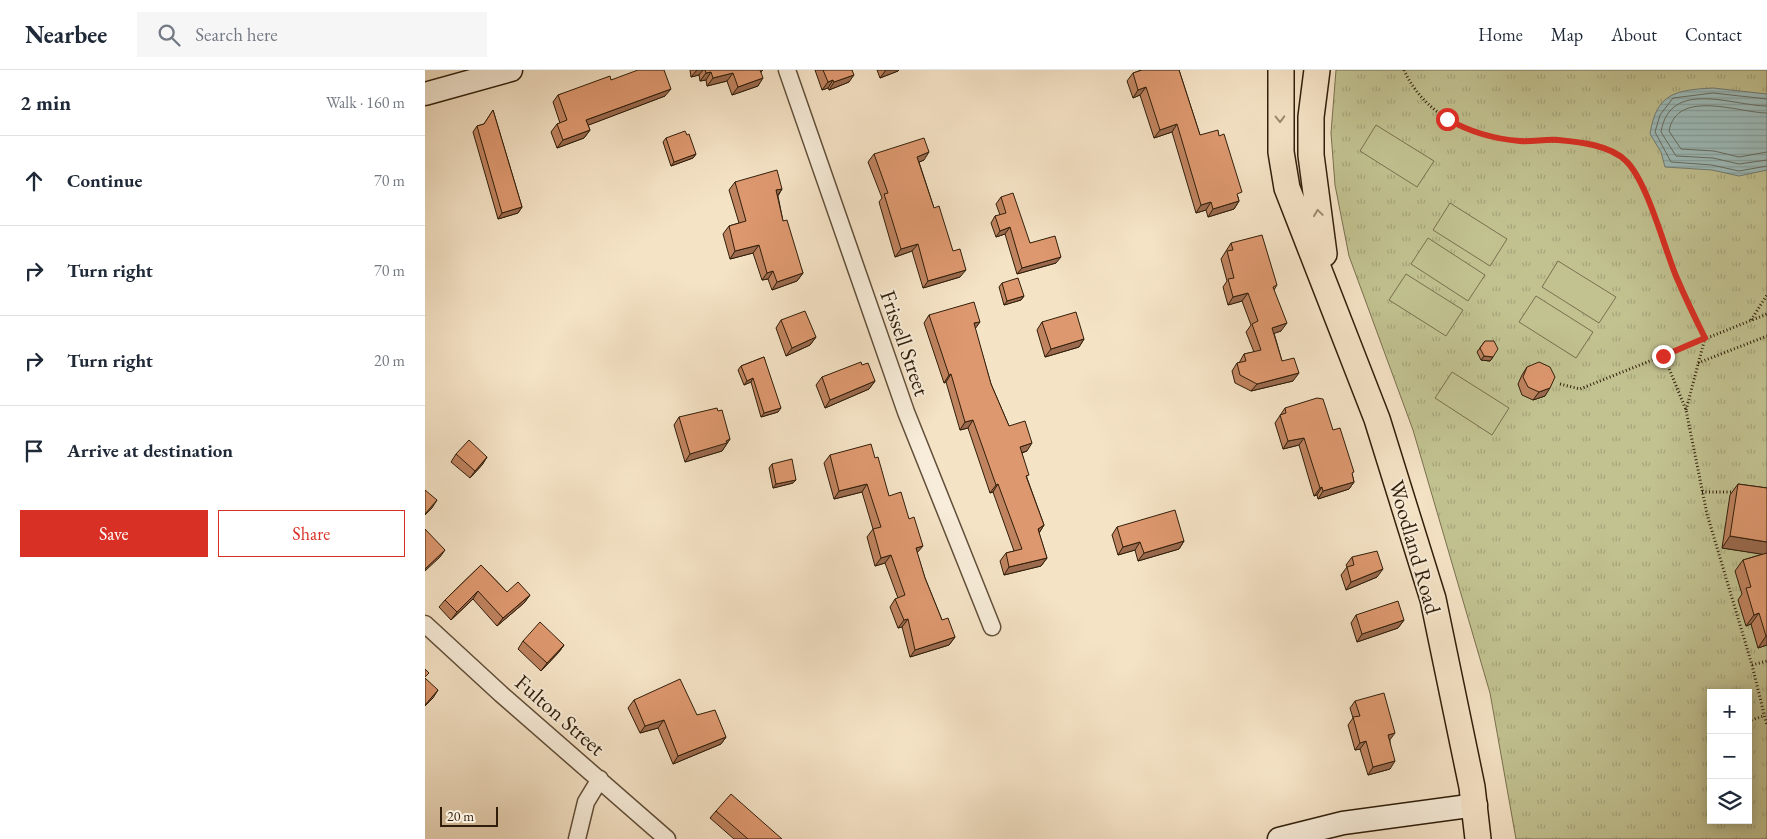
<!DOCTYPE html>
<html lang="en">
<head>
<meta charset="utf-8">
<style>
  body { margin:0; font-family:"EB Garamond",serif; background:#f6f6f7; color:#1f2937 }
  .controls { position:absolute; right:15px; bottom:15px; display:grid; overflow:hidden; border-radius:0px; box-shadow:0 2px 12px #0003 }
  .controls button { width:45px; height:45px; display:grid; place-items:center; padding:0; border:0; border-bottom:1px solid #e0e1e3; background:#fff; color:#1f2937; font:25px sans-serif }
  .scale { position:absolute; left:15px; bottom:12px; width:58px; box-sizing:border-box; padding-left:5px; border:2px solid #301e0a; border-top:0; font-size:14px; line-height:18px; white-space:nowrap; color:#301e0a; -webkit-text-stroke:4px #f8edda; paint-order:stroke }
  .stop { position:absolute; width:15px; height:15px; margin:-11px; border:4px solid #d93025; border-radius:50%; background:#fff }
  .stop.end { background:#d93025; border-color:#fff; box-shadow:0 1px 5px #0008 }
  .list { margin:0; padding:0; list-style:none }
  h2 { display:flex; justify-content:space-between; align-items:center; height:65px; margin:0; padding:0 20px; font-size:21px }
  h2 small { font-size:16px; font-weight:400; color:#747a83 }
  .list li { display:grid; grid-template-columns:32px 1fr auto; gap:15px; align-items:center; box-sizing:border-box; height:90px; padding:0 20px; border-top:1px solid #e0e1e3 }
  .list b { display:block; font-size:19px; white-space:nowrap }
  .list em { font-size:16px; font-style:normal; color:#747a83 }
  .actions { display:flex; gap:10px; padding:15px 20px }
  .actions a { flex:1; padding:11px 0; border:1px solid #d93025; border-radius:0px; text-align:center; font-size:18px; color:#d93025 }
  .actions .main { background:#d93025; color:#fff }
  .icon { flex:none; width:28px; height:28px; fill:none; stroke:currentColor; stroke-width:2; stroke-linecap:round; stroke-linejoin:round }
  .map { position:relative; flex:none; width:1342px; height:769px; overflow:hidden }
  header { display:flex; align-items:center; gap:30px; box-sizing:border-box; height:70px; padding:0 25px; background:#fff; border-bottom:1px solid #e0e1e3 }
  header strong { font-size:24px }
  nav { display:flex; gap:28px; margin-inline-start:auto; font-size:18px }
  .search { width:350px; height:45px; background:#f6f6f7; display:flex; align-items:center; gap:12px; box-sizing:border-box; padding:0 18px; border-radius:0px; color:#747a83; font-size:19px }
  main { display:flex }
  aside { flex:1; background:#fff }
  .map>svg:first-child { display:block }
</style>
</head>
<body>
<header>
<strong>Nearbee</strong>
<div class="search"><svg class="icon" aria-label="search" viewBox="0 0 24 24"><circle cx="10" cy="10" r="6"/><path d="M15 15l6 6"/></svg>Search here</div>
<nav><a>Home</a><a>Map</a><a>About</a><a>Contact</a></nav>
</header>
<main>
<aside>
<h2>2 min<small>Walk · 160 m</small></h2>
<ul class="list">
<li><svg class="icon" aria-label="ahead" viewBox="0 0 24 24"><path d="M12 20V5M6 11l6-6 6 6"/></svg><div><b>Continue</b></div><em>70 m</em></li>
<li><svg class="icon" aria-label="right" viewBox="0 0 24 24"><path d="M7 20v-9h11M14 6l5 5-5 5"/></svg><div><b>Turn right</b></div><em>70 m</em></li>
<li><svg class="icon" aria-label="right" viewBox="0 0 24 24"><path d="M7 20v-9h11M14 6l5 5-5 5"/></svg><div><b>Turn right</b></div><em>20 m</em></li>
<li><svg class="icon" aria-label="arrive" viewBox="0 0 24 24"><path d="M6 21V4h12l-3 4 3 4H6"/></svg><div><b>Arrive at destination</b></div></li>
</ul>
<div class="actions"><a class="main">Save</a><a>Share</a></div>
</aside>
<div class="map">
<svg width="1342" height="769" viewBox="0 0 1342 769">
  <defs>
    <pattern id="grass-tufts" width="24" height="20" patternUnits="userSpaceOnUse" patternTransform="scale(1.25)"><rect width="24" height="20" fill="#c2c291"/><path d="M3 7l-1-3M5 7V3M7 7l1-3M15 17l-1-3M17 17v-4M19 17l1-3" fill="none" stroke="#a7a67c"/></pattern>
    <pattern id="water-rules" width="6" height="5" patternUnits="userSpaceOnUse" patternTransform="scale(1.25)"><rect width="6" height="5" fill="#9ebdbc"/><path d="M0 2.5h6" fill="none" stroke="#88a2a0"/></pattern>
  </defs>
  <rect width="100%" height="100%" fill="#f5e3c6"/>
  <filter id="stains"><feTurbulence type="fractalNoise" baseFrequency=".004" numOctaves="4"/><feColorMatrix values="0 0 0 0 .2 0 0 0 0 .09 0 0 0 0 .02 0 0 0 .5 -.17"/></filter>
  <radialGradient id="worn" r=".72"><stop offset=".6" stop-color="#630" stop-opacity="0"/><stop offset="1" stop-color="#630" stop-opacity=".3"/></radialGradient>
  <path fill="url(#grass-tufts)" stroke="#79704e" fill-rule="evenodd" d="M911 0H1342V769H1091L1065 623 988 360 924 186 910 115 906 63ZM1286 623H1323V750H1286Z"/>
  <path fill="#c2c291" stroke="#79704e" d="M951 55 1009 91 992 117 935 81Z
    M1025 133 1082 169 1065 196 1008 160Z
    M1003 168 1060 205 1043 231 986 194Z
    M1133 191 1191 227 1174 253 1117 217Z
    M981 204 1038 240 1021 266 964 230Z
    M1111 226 1168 262 1151 288 1094 252Z
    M1027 302 1084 338 1067 365 1010 328Z"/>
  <path fill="url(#water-rules)" stroke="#727d75" d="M1288 18 1342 24V100L1314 106 1287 100 1240 97 1236 82 1225 64C1231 23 1251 20 1288 18Z"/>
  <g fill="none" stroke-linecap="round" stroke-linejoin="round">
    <path stroke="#676e63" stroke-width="1" d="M1342 29 1288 23 1248 28 1235 45 1230 62 1246 92 1287 95 1314 101 1342 96
      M1342 36C1308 36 1245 8 1236 62L1251 86 1288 88 1314 94 1342 90
      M1342 43C1314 43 1252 18 1244 61L1256 79 1289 81 1314 87 1342 82"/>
    <g stroke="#614f39" stroke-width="19">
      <path id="street" d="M362 0 481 342 567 557
        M0 554 76 624 242 769
        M152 769 161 732 175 709"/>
    </g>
    <g stroke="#301e0a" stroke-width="25">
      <path id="secondary" d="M0 24 86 0
        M854 769 918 753 1051 735"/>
    </g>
    <g stroke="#301e0a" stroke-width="28">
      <path id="primary" d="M856 0V82L862 118 952 349 1008 529 1047 717 1053 769
        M892 0 886 47V85L899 184"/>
    </g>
    <path stroke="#301e0a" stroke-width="3" stroke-dasharray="1 2.5" stroke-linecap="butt" d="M979 0C999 45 1048 69 1096 71 1129 73 1176 65 1202 92 1223 113 1239 176 1251 206 1260 227 1270 248 1280 268L1261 340
      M1326 250 1342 225
      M1239 286 1261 340 1282 444 1327 595 1342 656
      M1273 293 1342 266
      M1135 314 1155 319 1342 244
      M1277 422H1310
      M1327 595 1342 591
      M1323 651 1339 646"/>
    <use href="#street" stroke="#f8edda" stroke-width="16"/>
    <use href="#secondary" stroke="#f8edda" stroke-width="22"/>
    <use href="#primary" stroke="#f5e3c6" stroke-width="25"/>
  </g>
  <path fill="#bf835f" stroke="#301e0a" d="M265 0H338L336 2 333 16 307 25 302 11 282 16 281 10 275 11 274 5 266 7Z
    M390 0H427L424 12 404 20 403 18 397 20Z
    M452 0H474L473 1 455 8Z
    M714 0H754L775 65 813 127 814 131 809 139 783 147 781 140 771 143 747 62 729 68 715 25 708 28 702 11 708 3 714 1Z
    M186 10 240 26 163 55 165 60 159 68 132 78 126 62 132 54 135 53 128 32 133 25Z
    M68 40 97 137 93 143 73 149 48 62 52 56 59 54Z
    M241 68 271 84 268 88 246 96 238 72Z
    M449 84 499 90 494 92 509 138 535 207 498 218 487 181 470 187 454 132 457 128 443 92Z
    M310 112 357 119 353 126 358 151 378 203 372 211 347 220 343 209 337 210 328 183 305 189 298 164 304 156 314 153 304 120Z
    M576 127 605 173 631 193 592 204 580 164 571 167 566 153 570 146 575 145 571 134Z
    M806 173 852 215 849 220 856 261 849 263 857 291 868 311 826 321 810 313 807 301 812 293H814L819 284 829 282 821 262 826 255 817 231 803 235 798 217 802 211 796 189Z
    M577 213 599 226 596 230 579 235 574 217Z
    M504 245 550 259 566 314 584 356 602 381 597 383 602 408 619 455 614 463 622 488 616 496 579 505 575 491 581 483 589 481 568 422 565 423 543 358 535 360 521 312 519 313 499 253Z
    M356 250 391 267 385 275 361 286 351 258Z
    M617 252 659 269 654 277 620 287 612 260Z
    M1060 271 1068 287 1065 291 1056 290 1052 282Z
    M339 287 353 342 336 347 326 312 319 315 313 300 316 296Z
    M437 295 450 311 444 319 400 338 391 315 397 307Z
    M1102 297 1120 326 1108 330 1097 325 1093 314 1097 305Z
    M860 338 908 360 927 404 929 412 924 419 893 429 892 425 889 426 874 375 858 379 850 353Z
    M254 347 305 369 297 381 260 392 249 355Z
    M31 384 62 387 57 395 45 408 26 392Z
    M405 385 450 388 464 426 492 483 500 508 517 550 530 567 524 575 485 587 477 557 473 558 465 537 470 529 473 528 460 493 450 496 442 467 448 459 437 422 409 429 399 393Z
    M347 394 371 410 368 413 348 418 344 398Z
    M1313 414 1342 418V575L1333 578 1326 554 1321 556 1313 530 1317 524 1310 501 1318 490 1338 484 1297 478 1305 425Z
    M692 457 759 471 754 479 713 491 710 480 693 485 687 465Z
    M927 487 952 507 921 520 916 505 922 497 921 495Z
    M56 495 82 522 105 525 99 533 72 556 48 529 26 550 14 537 20 530Z
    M931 545 979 550 973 558 932 572 926 553Z
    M98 571 139 575 134 582 116 601 93 579Z
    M209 630 272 645 301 667 296 674 248 694 233 658 215 663 203 638Z
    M930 631 965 670V699L943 705 935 679 930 680 923 655 928 648 925 638Z
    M291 741 357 769H309L285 748Z"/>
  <path fill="#9b6a4e" stroke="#301e0a" d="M272 0H278L274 5 266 7Z
    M461 0H474L473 1 455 8Z
    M286 2 281 10 275 11 281 3Z
    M308 3 302 11 282 16 288 8Z
    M429 5 424 12 404 20 409 12Z
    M338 8 333 16 307 25 313 17Z
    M408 10 403 18 397 20 403 12Z
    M721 17 715 25 708 28 713 20Z
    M246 19 240 26 156 58 161 50Z
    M752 54 747 62 729 68 735 60Z
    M165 60 159 68 132 78 138 70Z
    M504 82 499 90 487 95 492 87Z
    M271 84 268 88 246 96 249 92Z
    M357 119 352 126 351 120Z
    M814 131 809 139 783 147 788 139Z
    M786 132 781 140 771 143 776 135Z
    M97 137 93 143 73 149 77 143Z
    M585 157 580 164 571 167 575 161Z
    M493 174 487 181 470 187 476 179Z
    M334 175 328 183 305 189 310 181Z
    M636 187 631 193 592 204 597 198Z
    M541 200 535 207 498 218 503 211Z
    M348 201 343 209 337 210 342 203Z
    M378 203 372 211 347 220 352 212Z
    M823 223 817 231 803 235 808 227Z
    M599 226 596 230 579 235 582 231Z
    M555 252 550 259 549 253Z
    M862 253 856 261 842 266 847 258Z
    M391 267 385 275 361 286 367 278Z
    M659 269 654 277 620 287 626 279Z
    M1059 286 1068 287 1065 291 1056 290Z
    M874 303 868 311 826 321 832 314Z
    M526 304 521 312 519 313 524 305Z
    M328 308 326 312 319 315 322 311Z
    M450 311 444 319 400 338 405 330Z
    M1125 318 1120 326 1108 330 1114 322Z
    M356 338 353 342 336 347 339 343Z
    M548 350 543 358 535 360 540 352Z
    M879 368 874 375 858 379 863 371Z
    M305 369 297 381 260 392 265 384Z
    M607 373 602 381 589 385 595 377Z
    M62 387 57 395 45 408 50 401Z
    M371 410 368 413 348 418 351 414Z
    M929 412 924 419 893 429 898 421Z
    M442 414 437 422 409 429 414 421Z
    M573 414 568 422 565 423 571 415Z
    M897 417 892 425 889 426 895 418Z
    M12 430 7 438 0 445V444Z
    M619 455 614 463 613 459Z
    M1305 466 1342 472V485L1297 478Z
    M759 471 754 479 713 491 719 483Z
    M715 472 710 480 693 485 698 477Z
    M498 476 492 483 491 478Z
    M20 480 15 487 0 501V499Z
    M466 485 460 493 450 496 456 488Z
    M622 488 616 496 579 505 584 497Z
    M958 499 952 507 921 520 926 512Z
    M53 521 48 529 26 550 32 542Z
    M105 525 99 533 72 556 78 548Z
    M1334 543 1326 554 1321 556 1329 545Z
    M483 549 477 557 473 558 479 550Z
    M979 550 973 558 932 572 937 564Z
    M1341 566H1342V575L1333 578Z
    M530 567 524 575 485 587 490 580Z
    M139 575 134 582 116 601 122 593Z
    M13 620 8 628 0 636V635Z
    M239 650 233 658 215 663 220 656Z
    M970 663 964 671 963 665Z
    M301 667 296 674 248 694 253 686Z
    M941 671 935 679 930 680 935 673Z
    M970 691 965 699 943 705 948 697Z"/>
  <path fill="#de986f" stroke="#301e0a" d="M213 0H239L246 19 161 50 165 60 138 70 132 54 142 50 133 25 185 6 186 10Z
    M280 0H335L338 8 313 17 308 3 288 8 286 2 281 3Z
    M398 0H427L429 5 409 12 408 10 403 12Z
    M717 0H754L775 65 793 60 794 66 799 64 817 122 812 124 814 131 788 139 786 132 776 135 752 54 735 60 721 17 713 20 708 3Z
    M68 40 97 137 77 143 52 56 59 54Z
    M260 61 262 65 264 64 271 84 249 92 241 68Z
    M499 68 504 82 492 87 509 138 514 136 528 181 535 179 541 200 503 211 493 174 476 179 459 124 463 123 449 84Z
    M352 100 357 119 351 120 358 151 362 150 378 203 352 212 348 201 342 203 334 175 310 181 304 156 321 151 310 112Z
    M588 123 605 173 630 166 636 187 597 198 585 157 575 161 570 146 581 143 576 127Z
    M837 165 852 215 848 217 862 253 847 258 857 291 869 288 874 303 832 314 815 305 812 293 821 291 819 284 836 280 827 254 833 251 823 223 808 227 803 209 809 208 802 181 808 180 806 173Z
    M593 208 599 226 582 231 577 213Z
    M549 232 555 252 549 253 566 314 584 356 600 351 607 373 595 377 604 405 601 406 619 455 613 459 622 488 584 497 581 483 597 479 573 414 571 415 548 350 540 352 526 304 524 305 504 245Z
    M380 241 391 267 367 278 356 250Z
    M651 242 659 269 626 279 617 252Z
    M1060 271H1069L1073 279 1068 287 1059 286 1055 278Z
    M339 287 356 338 339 343 328 308 322 311 316 296Z
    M436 292 437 295 443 293 450 311 405 330 397 307Z
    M1114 292 1125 297 1130 307 1125 318 1114 322 1103 317 1098 307 1102 297Z
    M892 328 898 329 908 360 915 358 929 402 927 403 929 412 898 421 897 417 895 418 879 368 863 371 855 345 861 343 860 338Z
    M292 338 293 341 297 340 305 369 301 371 302 373 265 384 254 347Z
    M44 370 62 387 50 401 31 384Z
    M446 374 450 388 453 387 464 426 476 422 484 449 489 447 498 476 491 478 500 508 517 550 523 548 530 567 490 580 483 549 479 550 470 529 480 525 466 485 456 488 448 459 456 457 442 414 414 421 405 385Z
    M367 389 371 410 351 414 347 394Z
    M1313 414 1342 418V472L1305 466Z
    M0 420 12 430 0 444Z
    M750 440 759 471 719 483 715 472 698 477 692 457Z
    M0 459 20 480 0 499Z
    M952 481 958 499 926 512 922 497 929 495 927 487Z
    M1342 483V566H1341L1334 543 1329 545 1321 518 1326 517 1318 490Z
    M56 495 82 522 93 512 105 525 78 548 53 521 32 542 20 530Z
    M973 531 979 550 937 564 931 545Z
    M115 552 139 575 122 593 98 571Z
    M0 599 4 603 0 607Z
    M0 608 13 620 0 635Z
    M255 609 272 645 290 640 301 667 253 686 239 650 220 656 209 630Z
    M959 623 970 663 963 665 970 691 948 697 941 671 935 673 928 647 935 646 930 631Z
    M306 724 357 769H323L291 741Z"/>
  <defs><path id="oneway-chevron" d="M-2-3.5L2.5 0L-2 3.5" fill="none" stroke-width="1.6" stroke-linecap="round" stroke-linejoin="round" transform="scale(1.25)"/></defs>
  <g stroke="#9c8a71">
    <use href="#oneway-chevron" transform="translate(855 49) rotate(89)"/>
    <use href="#oneway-chevron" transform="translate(893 143) rotate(-98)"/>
  </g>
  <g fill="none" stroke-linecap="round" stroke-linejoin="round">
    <path stroke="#d93025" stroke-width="6" d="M1022 49C1045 62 1069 69 1095 71 1107 72 1120 69 1133 70 1155 72 1185 75 1201 91 1222 111 1239 177 1251 206 1260 227 1270 248 1280 268L1238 286"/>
  </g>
  <g text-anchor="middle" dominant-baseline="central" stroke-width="4" stroke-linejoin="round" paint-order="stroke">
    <g font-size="22" fill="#301e0a" stroke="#f8edda">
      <text transform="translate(480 273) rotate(71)">Frissell Street</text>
      <text transform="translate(990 477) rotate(74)">Woodland Road</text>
      <text transform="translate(135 645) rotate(41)">Fulton Street</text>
    </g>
  </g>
  <rect width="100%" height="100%" filter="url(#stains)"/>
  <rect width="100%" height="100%" fill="url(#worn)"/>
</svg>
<div class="controls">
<button>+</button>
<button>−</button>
<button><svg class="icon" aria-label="layers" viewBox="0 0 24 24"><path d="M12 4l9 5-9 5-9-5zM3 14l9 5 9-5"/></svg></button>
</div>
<div class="scale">20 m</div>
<div class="stop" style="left:1022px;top:49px"></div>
<div class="stop end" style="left:1238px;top:286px"></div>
</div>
</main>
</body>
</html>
